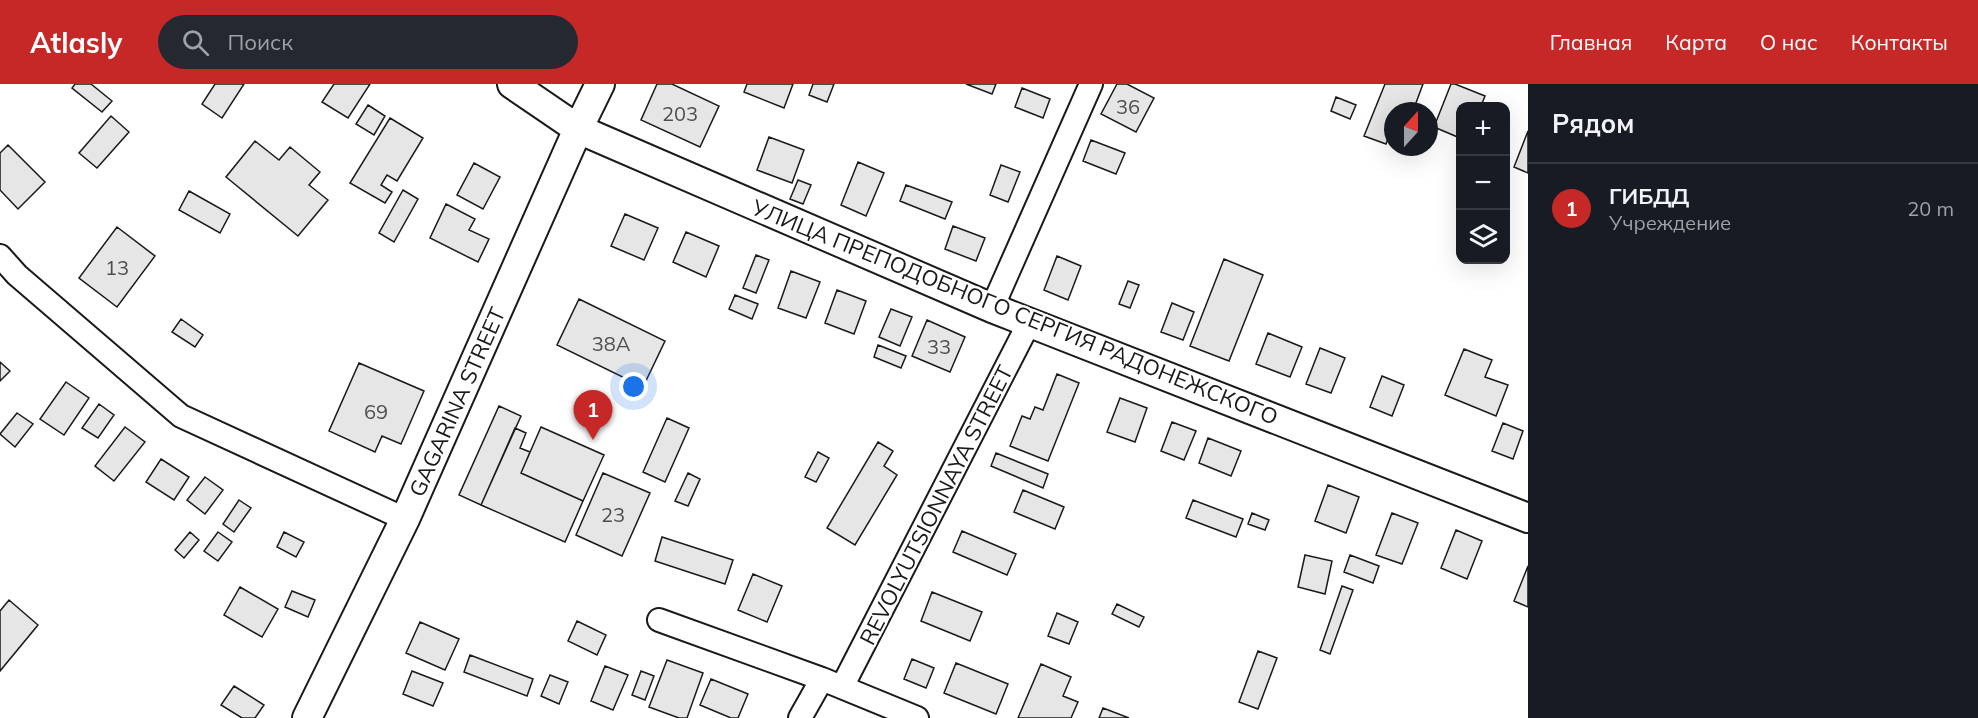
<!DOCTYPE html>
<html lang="ru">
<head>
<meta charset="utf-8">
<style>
  body { margin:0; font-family:Mulish,sans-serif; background:#242831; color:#f1f3f6 }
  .controls { position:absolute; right:18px; top:18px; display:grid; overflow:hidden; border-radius:12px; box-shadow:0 6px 24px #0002 }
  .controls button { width:54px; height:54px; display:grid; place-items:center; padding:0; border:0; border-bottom:2px solid #363941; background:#171b24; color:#f1f3f6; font:30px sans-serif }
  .compass { position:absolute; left:1384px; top:18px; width:54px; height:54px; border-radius:50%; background:#171b24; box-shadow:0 6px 24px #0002; rotate:21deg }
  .you { position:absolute; left:634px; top:303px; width:21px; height:21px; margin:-15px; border:4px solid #fff; border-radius:50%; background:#1a73e8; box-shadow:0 0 0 9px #1a73e833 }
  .badge { display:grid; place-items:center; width:39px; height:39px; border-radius:50%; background:#c62828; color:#fff; font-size:20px; font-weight:700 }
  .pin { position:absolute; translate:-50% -50px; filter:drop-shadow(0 2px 3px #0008) }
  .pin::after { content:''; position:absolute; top:32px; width:21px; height:18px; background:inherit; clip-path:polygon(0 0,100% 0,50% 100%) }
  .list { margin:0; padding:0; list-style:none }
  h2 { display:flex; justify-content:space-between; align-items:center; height:78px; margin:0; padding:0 24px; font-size:26px }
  h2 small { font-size:20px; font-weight:400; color:#9ea1a6 }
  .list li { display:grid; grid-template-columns:39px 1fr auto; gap:18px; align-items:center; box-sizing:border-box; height:90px; padding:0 24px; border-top:2px solid #363941 }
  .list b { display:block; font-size:22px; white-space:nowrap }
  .list p { margin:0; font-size:20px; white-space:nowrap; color:#9ea1a6 }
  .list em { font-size:20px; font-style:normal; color:#9ea1a6 }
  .icon { flex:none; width:33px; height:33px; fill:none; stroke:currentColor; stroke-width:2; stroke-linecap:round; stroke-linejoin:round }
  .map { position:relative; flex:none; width:1528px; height:634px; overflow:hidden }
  header { display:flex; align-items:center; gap:36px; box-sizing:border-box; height:84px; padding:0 30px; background:#c62828; color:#fff }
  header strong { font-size:28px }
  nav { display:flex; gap:33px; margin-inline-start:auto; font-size:21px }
  .search { width:420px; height:54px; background:#242831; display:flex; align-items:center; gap:15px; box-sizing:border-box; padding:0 21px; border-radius:33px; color:#9ea1a6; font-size:22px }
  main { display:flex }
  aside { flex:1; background:#171b24 }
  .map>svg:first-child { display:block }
</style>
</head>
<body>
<header>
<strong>Atlasly</strong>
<div class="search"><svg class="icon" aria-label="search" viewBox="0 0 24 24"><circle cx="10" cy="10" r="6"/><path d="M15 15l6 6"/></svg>Поиск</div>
<nav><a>Главная</a><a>Карта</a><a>О нас</a><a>Контакты</a></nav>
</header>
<main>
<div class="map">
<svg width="1528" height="634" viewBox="0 0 1528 634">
  <rect width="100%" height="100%" fill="#fff"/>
  <path fill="#e6e6e6" stroke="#1a1a1a" stroke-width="1.5" d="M75 0H91L112 17 102 28 72 4Z
    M215 0H244L222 34 202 20Z
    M334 0H370L348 34 322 18Z
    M657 0H672L719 22 700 63 641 36Z
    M747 0H793L784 24 744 8Z
    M813 0H834L827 18 809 11Z
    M966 0H996L992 10Z
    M1117 0H1127L1154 14 1136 48 1101 30Z
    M1385 0H1423L1413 27 1400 25 1399 27H1393V42L1386 60 1364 52Z
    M1451 0H1455L1485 12 1481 22H1460V54L1434 43Z
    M1022 4 1050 15 1043 34 1015 23Z
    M1336 13 1356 21 1350 35 1331 27Z
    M368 21 385 32 374 51 356 40Z
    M111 32 129 48 97 84 79 69Z
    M390 34 423 54 397 97 387 91 381 101 392 108 385 119 350 99Z
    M1528 47V89L1514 83Z
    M769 53 804 66 792 99 757 86Z
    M1091 56 1125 69 1116 90 1083 77Z
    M255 57 279 76 290 63 320 88 309 101 328 116 298 152 226 93Z
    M8 61 45 98 18 125 0 106V69Z
    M858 78 884 89 866 132 841 121Z
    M474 79 500 93 483 125 457 111Z
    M1001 81 1020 88 1008 118 990 111Z
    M798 96 811 101 803 120 790 115Z
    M906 101 952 118 945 135 900 117Z
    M403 106 418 115 394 158 379 149Z
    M189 107 230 130 220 149 179 126Z
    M446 120 475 135 469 146 489 155 478 178 430 154Z
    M625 130 658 144 644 176 611 162Z
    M953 142 985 154 976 177 945 165Z
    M117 143 155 172 117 223 79 194Z
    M686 148 719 162 706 193 673 178Z
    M756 171 769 176 756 209 743 204Z
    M1057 172 1081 182 1068 216 1044 206Z
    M1224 175 1263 191 1229 277 1190 262Z
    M791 187 820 198 806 234 778 224Z
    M1128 197 1139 201 1130 224 1119 220Z
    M837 206 866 217 854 250 825 239Z
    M735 211 758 220 752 235 729 225Z
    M579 215 665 257 643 303 557 261Z
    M1172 219 1194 228 1183 256 1161 248Z
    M891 225 912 233 900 262 879 253Z
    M181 235 203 251 195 263 172 248Z
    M927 236 965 253 950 288 912 272Z
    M1268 249 1302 263 1290 293 1256 280Z
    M878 261 906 272 901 284 874 273Z
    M1320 264 1345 274 1331 309 1306 300Z
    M1464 265 1492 276 1485 293 1508 301 1496 332 1445 311Z
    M0 278 10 287 0 297Z
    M359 279 424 307 401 360 382 352 375 368 329 347Z
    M1057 290 1079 299 1048 377 1010 362 1022 332 1030 335 1035 323 1043 326Z
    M1382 292 1404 301 1392 332 1370 323Z
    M66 298 89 314 64 351 40 335Z
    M1120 314 1147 324 1135 358 1107 348Z
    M99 320 114 331 98 354 82 344Z
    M499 322 521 332 481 421 459 411Z
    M17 329 33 340 15 363 0 350Z
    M667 334 689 344 665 398 643 388Z
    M1172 338 1196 347 1184 376 1161 367Z
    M1503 339 1523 347 1513 375 1492 367Z
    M125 343 145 358 114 397 95 382Z
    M541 343 604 371 583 417 521 389Z
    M515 344 526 349 520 364 530 368 521 389 583 417 565 458 481 421Z
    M1208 354 1241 367 1231 392 1199 379Z
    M878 358 893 367 884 382 897 391 855 461 827 444Z
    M818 368 829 374 816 398 805 393Z
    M996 369 1048 390 1043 404 991 382Z
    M161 375 189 393 174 416 146 398Z
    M603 389 650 409 622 472 576 451Z
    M688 389 700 395 688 422 675 417Z
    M205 393 223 406 205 430 187 416Z
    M1328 401 1359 413 1346 449 1315 437Z
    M1023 406 1064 423 1055 445 1014 428Z
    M239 416 251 424 234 448 223 440Z
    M1193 416 1243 435 1236 453 1186 434Z
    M1252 429 1269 436 1265 446 1248 440Z
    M1392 429 1418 439 1402 480 1376 471Z
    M1456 446 1482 457 1467 495 1441 484Z
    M962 447 1016 470 1007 491 953 468Z
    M190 448 199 456 184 474 175 466Z
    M218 448 232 458 218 477 204 467Z
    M284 448 304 458 296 473 277 463Z
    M662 453 733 476 725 500 655 477Z
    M1305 471 1332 477 1325 510 1298 503Z
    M1350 471 1379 482 1373 499 1344 488Z
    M1528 482V523L1514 517Z
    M753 490 782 502 767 538 738 526Z
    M1342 502 1353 506 1330 570 1320 566Z
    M240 503 278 525 262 553 224 531Z
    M292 507 315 516 308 533 285 523Z
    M932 508 982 528 970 557 921 537Z
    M9 516 38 541 0 587V527Z
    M1117 520 1144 533 1139 543 1112 530Z
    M1057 529 1078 538 1069 560 1048 552Z
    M577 537 606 551 597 571 568 557Z
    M420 538 459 555 445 586 406 569Z
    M1258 567 1277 574 1258 625 1239 618Z
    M470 571 533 595 527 612 464 588Z
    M912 575 934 584 926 604 904 595Z
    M667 576 703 589 687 634H679L649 623Z
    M956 579 1008 600 996 630 944 609Z
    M1041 580 1071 593 1063 612 1078 618 1071 634H1018Z
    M605 582 628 591 613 626 591 617Z
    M412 587 443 599 433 622 403 610Z
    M641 587 654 592 645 616 632 611Z
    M550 591 568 598 559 620 541 612Z
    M711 595 748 610 738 634H731L700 621Z
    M234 602 264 621 255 634H242L221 621Z
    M1103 624 1129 634H1099Z"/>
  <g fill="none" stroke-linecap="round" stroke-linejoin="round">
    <g stroke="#1a1a1a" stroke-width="26">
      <path id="minor" d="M0 172 17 191 181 332 405 435
        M992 224 1091 0
        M659 536 822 595 917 634
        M842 603 1029 239
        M800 634 822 595"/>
    </g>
    <g stroke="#1a1a1a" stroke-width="32">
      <path id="tertiary" d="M512 0 578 45 992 224 1528 434
        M307 634 405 435 578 45 600 0"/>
    </g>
    <use href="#minor" stroke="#fff" stroke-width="22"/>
    <use href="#tertiary" stroke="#fff" stroke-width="28"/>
  </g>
  <g text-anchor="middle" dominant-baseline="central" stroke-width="4.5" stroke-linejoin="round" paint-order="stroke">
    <g font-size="20" fill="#4d4d4d">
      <text x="1128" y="22">36</text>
      <text x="680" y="29">203</text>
      <text x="117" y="183">13</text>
      <text x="611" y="259">38А</text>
      <text x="939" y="262">33</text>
      <text x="376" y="327">69</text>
      <text x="613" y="430">23</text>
    </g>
    <g font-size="22" fill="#1a1a1a" stroke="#fff">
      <text transform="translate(1015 228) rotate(22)">УЛИЦА ПРЕПОДОБНОГО СЕРГИЯ РАДОНЕЖСКОГО</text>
      <text transform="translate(457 318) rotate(-66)">GAGARINA STREET</text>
      <text transform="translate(936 421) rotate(-63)">REVOLYUTSIONNAYA STREET</text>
    </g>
  </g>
</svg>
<div class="controls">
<button>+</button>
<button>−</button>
<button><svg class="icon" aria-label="layers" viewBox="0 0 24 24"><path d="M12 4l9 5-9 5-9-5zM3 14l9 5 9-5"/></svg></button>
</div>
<svg class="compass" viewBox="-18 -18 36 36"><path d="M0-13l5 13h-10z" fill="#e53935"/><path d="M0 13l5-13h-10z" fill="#9ea1a6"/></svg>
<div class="you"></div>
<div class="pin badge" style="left:593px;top:356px">1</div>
</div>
<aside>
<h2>Рядом<small></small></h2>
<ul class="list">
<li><span class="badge">1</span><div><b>ГИБДД</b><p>Учреждение</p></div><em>20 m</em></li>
</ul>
</aside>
</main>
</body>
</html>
